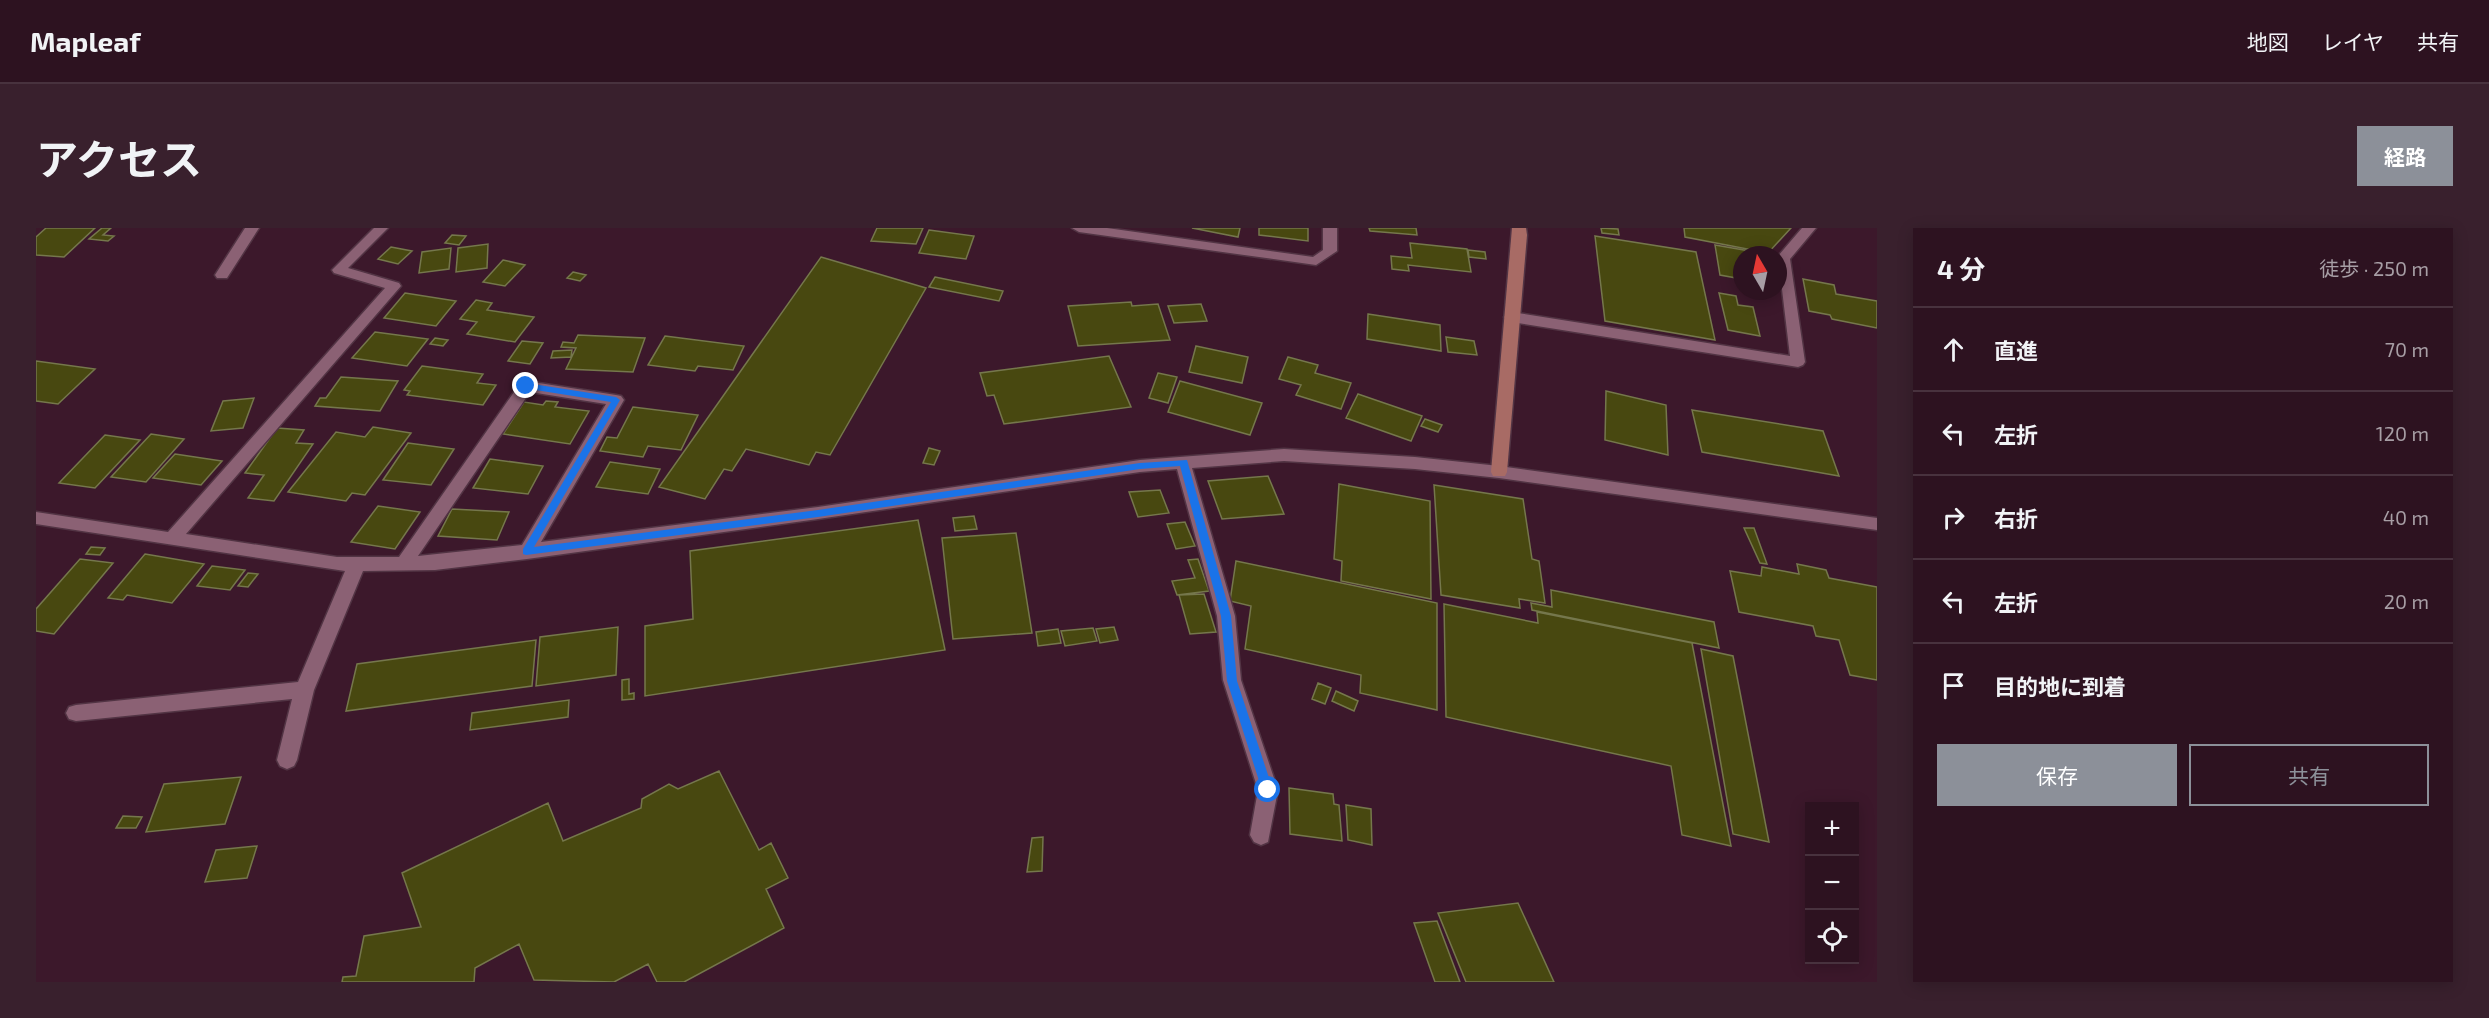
<!DOCTYPE html>
<html lang="ja">
<head>
<meta charset="utf-8">
<style>
  body { margin:0; font-family:"Exo 2","Noto Sans JP",sans-serif; background:#39202d; color:#f1f3f6 }
  .controls { position:absolute; right:18px; bottom:18px; display:grid; overflow:hidden; border-radius:0px; box-shadow:0 3px 15px #0003 }
  .controls button { width:54px; height:54px; display:grid; place-items:center; padding:0; border:0; border-bottom:2px solid #48323e; background:#2d1220; color:#f1f3f6; font:30px sans-serif }
  .compass { position:absolute; left:1697px; top:18px; width:54px; height:54px; border-radius:50%; background:#2d1220; box-shadow:0 3px 15px #0003; rotate:351deg }
  .stop { position:absolute; width:18px; height:18px; margin:-14px; border:4px solid #1a73e8; border-radius:50%; background:#fff }
  .stop.end { background:#1a73e8; border-color:#fff; box-shadow:0 2px 6px #0008 }
  .list { margin:0; padding:0; list-style:none }
  h2 { display:flex; justify-content:space-between; align-items:center; height:78px; margin:0; padding:0 24px; font-size:26px }
  h2 small { font-size:20px; font-weight:400; color:#a79ea5 }
  .list li { display:grid; grid-template-columns:39px 1fr auto; gap:18px; align-items:center; box-sizing:border-box; height:84px; padding:0 24px; border-top:2px solid #48323e }
  .list b { display:block; font-size:22px; white-space:nowrap }
  .list em { font-size:20px; font-style:normal; color:#a79ea5 }
  .actions { display:flex; gap:12px; padding:18px 24px }
  .actions a { flex:1; padding:14px 0; border:2px solid #8c9099; border-radius:0px; text-align:center; font-size:21px; color:#8c9099 }
  .actions .main { background:#8c9099; color:#fff }
  .icon { flex:none; width:33px; height:33px; fill:none; stroke:currentColor; stroke-width:2; stroke-linecap:round; stroke-linejoin:round }
  .map { position:relative; flex:none; width:1841px; height:754px; overflow:hidden; border-radius:0px }
  header { display:flex; align-items:center; gap:36px; box-sizing:border-box; height:84px; padding:0 30px; background:#2d1220; border-bottom:2px solid #48323e }
  header strong { font-size:28px }
  nav { display:flex; gap:33px; margin-inline-start:auto; font-size:21px }
  .intro { display:flex; align-items:center; justify-content:space-between; box-sizing:border-box; height:144px; padding:0 36px }
  h1 { margin:0; font-size:42px }
  .button { padding:15px 27px; border-radius:0px; background:#8c9099; color:#fff; font-size:21px; font-weight:700 }
  main { display:flex; gap:36px; padding:0 36px }
  aside { flex:1; background:#2d1220; border-radius:0px; box-shadow:0 3px 15px #0003 }
  .map>svg:first-child { display:block }
</style>
</head>
<body>
<header>
<strong>Mapleaf</strong>
<nav><a>地図</a><a>レイヤ</a><a>共有</a></nav>
</header>
<div class="intro"><h1>アクセス</h1><a class="button">経路</a></div>
<main>
<div class="map">
<svg width="1841" height="754" viewBox="0 0 1841 754">
  <rect width="100%" height="100%" fill="#3c182b"/>
  <path fill="#484810" stroke="#75774c" stroke-width="1.5" d="M10 0H59L28 29 0 27V9Z
    M66 0H75L67 7 78 8 72 13 53 11Z
    M841 0H887L880 16 835 13Z
    M1156 0H1204L1202 9Z
    M1223 0H1272V13L1223 7Z
    M1333 0H1380L1381 7 1334 3Z
    M1565 0 1582 1 1583 7 1566 5Z
    M1648 0H1755L1732 25 1649 9Z
    M893 2 938 8 930 31 883 25Z
    M416 7 430 8 423 17 409 15Z
    M1559 8 1660 24 1679 112 1569 93Z
    M1374 15 1431 21 1435 44 1372 37 1373 43 1356 41 1355 28 1376 30Z
    M452 16 451 40 420 44 422 20Z
    M1679 17 1725 25 1726 27H1706V51L1684 47Z
    M355 19 376 23 362 36 342 31Z
    M415 20 413 41 383 45 386 24Z
    M1432 22 1449 24 1450 31 1433 29Z
    M785 29 890 60 794 227 780 224 773 237 710 221 696 243 688 241 669 271 623 259Z
    M467 32 489 37 469 58 447 54Z
    M537 44 550 47 544 53 531 50Z
    M899 49 967 63 963 73 893 59Z
    M1767 51 1798 57 1800 66 1841 73V100L1796 91 1794 87 1773 83Z
    M369 65 420 73 400 98 348 90Z
    M1683 65 1700 68 1702 77 1717 79 1724 108 1692 102Z
    M440 72 456 75 451 82 498 89 479 114 431 106 441 94 424 91Z
    M1095 74 1096 78 1122 76 1134 112 1042 118 1032 78Z
    M1165 76 1171 93 1138 95 1132 78Z
    M1332 86 1404 97 1405 123 1331 111Z
    M339 104 392 111 371 138 316 130Z
    M542 107 609 110 597 144 530 141 540 120 525 119 527 114 538 115Z
    M629 108 708 118 697 142 662 138 659 143 612 137Z
    M1410 109 1438 113 1441 127 1412 124Z
    M399 110 412 112 407 118 394 116Z
    M486 113 507 115 494 136 472 133Z
    M1160 118 1212 129 1206 155 1153 144Z
    M536 122 535 129 515 130 517 123Z
    M1073 128 1095 179 968 196 958 167 951 168 944 145Z
    M1252 129 1282 137 1279 145 1315 155 1305 181 1260 167 1265 157 1243 151Z
    M0 133 59 141 22 176 0 173Z
    M386 138 447 146 441 155 460 157 447 177 371 167 374 163 368 162Z
    M1122 145 1141 149 1132 175 1113 170Z
    M305 149 362 153 344 183 279 178 284 170H290Z
    M1144 153 1226 175 1214 207 1132 184Z
    M1570 163 1630 177 1632 227 1569 212Z
    M1322 166 1386 188 1375 213 1310 190Z
    M218 170 207 200 175 203 187 173Z
    M510 173 522 174 519 179 553 183 534 216 467 206 488 174 507 177Z
    M597 179 662 187 645 222 612 218 607 229 564 223 571 209 581 210Z
    M1656 182 1787 203 1803 248 1666 224Z
    M1389 191 1406 197 1402 204 1385 198Z
    M337 199 375 205 329 267 316 265 310 273 252 264 300 204 329 209Z
    M241 200 268 202 260 215 277 216 238 273 212 270 228 247 209 245Z
    M115 206 148 211 110 254 75 249Z
    M69 207 104 212 59 260 23 255Z
    M372 215 418 221 395 257 347 252Z
    M893 220 904 223 898 237 887 235Z
    M139 226 186 233 165 257 117 250Z
    M454 231 507 238 492 266 437 260Z
    M574 234 624 241 612 266 560 259Z
    M1232 248 1248 286 1186 291 1172 253Z
    M1303 256 1394 273 1395 371 1305 353 1306 333 1298 331Z
    M1398 257 1487 271 1496 331 1503 333 1509 375 1483 371 1484 380 1405 367Z
    M1124 262 1133 285 1102 289 1093 264Z
    M342 278 384 284 359 321 315 314Z
    M416 281 473 284 461 312 402 308Z
    M938 288 941 301 919 303 917 290Z
    M882 292 909 422 609 468V398L657 391 654 323Z
    M1149 294 1159 318 1140 321 1131 296Z
    M1708 300H1718L1731 336 1724 335Z
    M980 305 996 405 917 411 906 310Z
    M55 319 69 320 64 327 50 326Z
    M109 326 168 336 136 375 91 367 87 372 72 370Z
    M44 331 77 335 18 406 0 403V381Z
    M1162 331 1173 363 1141 367 1136 353 1159 350 1152 332Z
    M1200 333 1401 375V482L1324 465 1325 447 1209 421 1215 378 1194 373Z
    M1761 336 1790 342 1793 350 1841 359V452L1814 447 1803 412 1780 408 1777 398 1703 384 1694 343 1725 348 1726 339 1763 346Z
    M176 338 209 342 194 362 161 358Z
    M212 345 222 346 212 359 202 358Z
    M1515 362 1678 394 1683 420 1496 382 1495 375 1516 379Z
    M1168 366 1180 404 1154 406 1143 367Z
    M1408 376 1502 395 1501 384 1656 415 1695 618 1646 607 1635 538 1410 489Z
    M582 399 580 447 500 458 504 409Z
    M1078 399 1082 412 1064 415 1060 401Z
    M1057 400 1061 413 1029 418 1025 403Z
    M1022 401 1025 415 1002 418 1000 404Z
    M500 412 496 458 310 483 321 436Z
    M1665 421 1697 428 1733 614 1697 606Z
    M593 451V466L598 465V471L586 472V452Z
    M1282 455 1295 460 1289 476 1276 471Z
    M1300 463 1322 473 1318 483 1296 473Z
    M533 472 532 489 434 502 436 485Z
    M683 543 723 622 735 615 752 650 730 661 748 700 648 754H621L612 736 578 754 498 752 483 716 439 740 438 754H306L307 749 320 748 328 708 385 699 366 645 512 575 527 613 605 580 606 571 633 556 642 561Z
    M205 549 189 596 110 604 128 556Z
    M1253 560 1297 566 1298 576 1303 577 1306 613 1254 606Z
    M1310 577 1335 581 1336 617 1312 612Z
    M87 588 106 589 100 600H80Z
    M1007 609 1006 643 991 644 996 610Z
    M221 618 211 650 169 654 180 622Z
    M1482 675 1518 754H1430L1402 685Z
    M1401 693 1424 754H1399L1378 695Z"/>
  <g fill="none" stroke-linecap="round" stroke-linejoin="round">
    <g stroke="#523444" stroke-width="3">
      <path id="street" d="M209 0H223L191 50H181L179 47Z
        M338 0H352L312 40 363 55 365 58 150 306 301 329H363L485 154 490 153 580 167 585 168 588 172 505 314 782 279 1104 232 1248 221 1379 229 1463 238 1841 290V302L1463 250 1379 241 1248 233 1156 240 1199 388 1205 452 1242 562 1232 614 1225 617 1218 614 1214 607 1222 562 1187 452 1181 388 1141 241 1104 244 782 291 491 331 399 342 327 343 278 462 261 532 258 538 251 541 244 538 241 532 256 471 40 493 33 491 30 485 33 479 40 477 262 454 309 343 0 296V284L132 304 349 60 298 45 296 42ZM494 164 570 176 486 317 382 328Z
        M1036 0H1071L1277 29 1287 22V0H1301V23L1280 37 1043 4Z
        M1766 0H1780L1754 31 1769 134 1767 137 1762 139 1475 94 1468 89 1475 84 1754 128 1742 28Z"/>
    </g>
    <g stroke="#523444" stroke-width="3">
      <path id="secondary" d="M1476 0H1490L1491 7 1471 244 1469 248H1457L1455 244Z"/>
    </g>
    <use href="#street" fill="#8b6174" fill-rule="evenodd"/>
    <use href="#secondary" fill="#a86b65" fill-rule="evenodd"/>
  </g>
  <path fill="#1a73e8" d="M490 155 580 169 584 172 498 319 782 282 1104 235 1151 232 1195 388 1201 453 1237 562 1236 566 1232 568 1226 562 1191 453 1185 388 1144 238 1104 241 782 289 490 327 487 326V321L575 174 487 160V156Z"/>
</svg>
<div class="controls">
<button>+</button>
<button>−</button>
<button><svg class="icon" aria-label="locate" viewBox="0 0 24 24"><circle cx="12" cy="12" r="6"/><path d="M12 2v4M12 18v4M2 12h4M18 12h4"/></svg></button>
</div>
<svg class="compass" viewBox="-18 -18 36 36"><path d="M0-13l5 13h-10z" fill="#e53935"/><path d="M0 13l5-13h-10z" fill="#a79ea5"/></svg>
<div class="stop" style="left:1232px;top:562px"></div>
<div class="stop end" style="left:490px;top:158px"></div>
</div>
<aside>
<h2>4 分<small>徒歩 · 250 m</small></h2>
<ul class="list">
<li><svg class="icon" aria-label="ahead" viewBox="0 0 24 24"><path d="M12 20V5M6 11l6-6 6 6"/></svg><div><b>直進</b></div><em>70 m</em></li>
<li><svg class="icon" aria-label="left" viewBox="0 0 24 24"><path d="M17 20v-9H6M10 6l-5 5 5 5"/></svg><div><b>左折</b></div><em>120 m</em></li>
<li><svg class="icon" aria-label="right" viewBox="0 0 24 24"><path d="M7 20v-9h11M14 6l5 5-5 5"/></svg><div><b>右折</b></div><em>40 m</em></li>
<li><svg class="icon" aria-label="left" viewBox="0 0 24 24"><path d="M17 20v-9H6M10 6l-5 5 5 5"/></svg><div><b>左折</b></div><em>20 m</em></li>
<li><svg class="icon" aria-label="arrive" viewBox="0 0 24 24"><path d="M6 21V4h12l-3 4 3 4H6"/></svg><div><b>目的地に到着</b></div></li>
</ul>
<div class="actions"><a class="main">保存</a><a>共有</a></div>
</aside>
</main>
</body>
</html>
